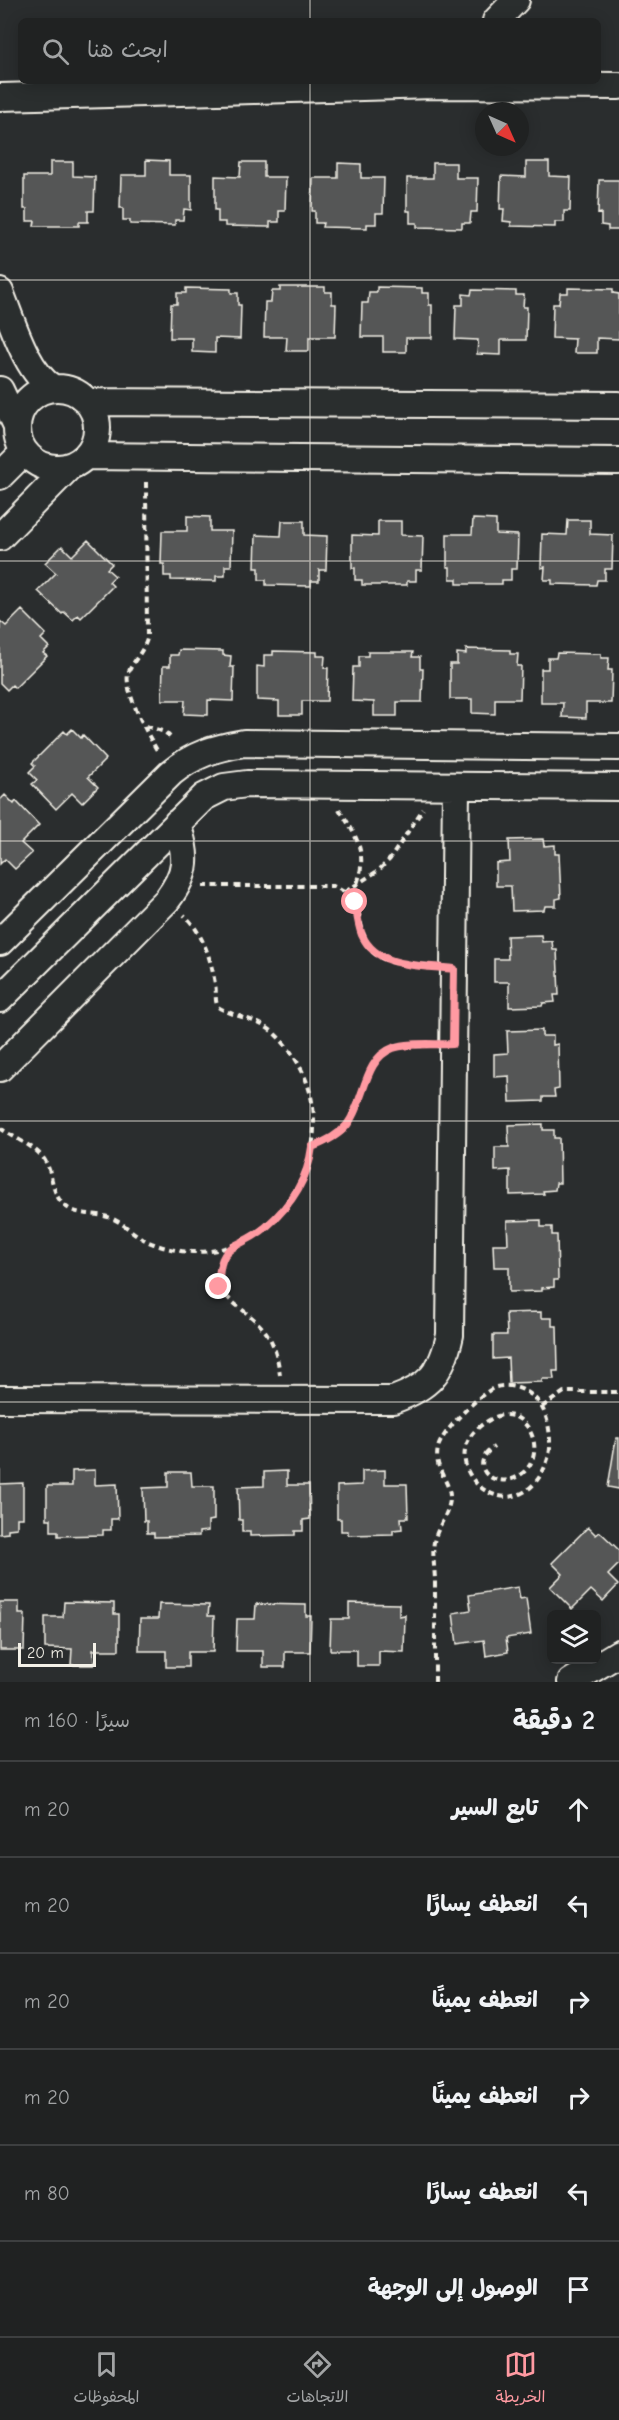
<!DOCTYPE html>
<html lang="ar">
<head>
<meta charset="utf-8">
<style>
  body { margin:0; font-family:"Comic Neue","Playpen Sans Arabic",sans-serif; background:#282a2a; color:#f1f3f6; direction:rtl }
  .controls { position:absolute; right:18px; bottom:18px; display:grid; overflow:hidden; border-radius:9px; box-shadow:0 3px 15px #0003 }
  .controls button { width:54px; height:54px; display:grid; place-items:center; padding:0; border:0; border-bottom:2px solid #3d3f40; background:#202222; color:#f1f3f6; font:30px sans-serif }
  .compass { position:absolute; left:475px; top:102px; width:54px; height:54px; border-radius:50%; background:#202222; box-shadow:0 3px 15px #0003; rotate:135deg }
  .scale { position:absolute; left:18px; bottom:15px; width:78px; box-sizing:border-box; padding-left:6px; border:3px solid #f4f1e8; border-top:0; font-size:16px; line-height:21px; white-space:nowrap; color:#f4f1e8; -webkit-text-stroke:4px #2a2d2e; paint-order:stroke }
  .stop { position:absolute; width:18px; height:18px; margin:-14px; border:4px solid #ff9aa2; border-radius:50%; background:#fff }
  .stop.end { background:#ff9aa2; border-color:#fff; box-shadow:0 2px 6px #0008 }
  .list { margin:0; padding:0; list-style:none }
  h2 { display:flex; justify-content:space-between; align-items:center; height:78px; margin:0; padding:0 24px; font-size:26px }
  h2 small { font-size:20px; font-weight:400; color:#a2a4a5 }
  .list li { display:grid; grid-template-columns:39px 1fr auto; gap:18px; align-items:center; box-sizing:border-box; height:96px; padding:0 24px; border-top:2px solid #3d3f40 }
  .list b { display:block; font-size:22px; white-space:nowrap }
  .list em { font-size:20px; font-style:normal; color:#a2a4a5 }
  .icon { flex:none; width:33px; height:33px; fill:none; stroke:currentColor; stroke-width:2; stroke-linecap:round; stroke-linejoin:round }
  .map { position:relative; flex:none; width:619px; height:1682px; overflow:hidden; direction:ltr }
  .search { position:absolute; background:#202222; box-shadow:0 3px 15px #0003; left:18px; right:18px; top:18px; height:66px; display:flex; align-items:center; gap:15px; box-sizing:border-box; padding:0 21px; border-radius:9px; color:#a2a4a5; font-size:22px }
  .sheet { height:654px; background:#202222 }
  nav { display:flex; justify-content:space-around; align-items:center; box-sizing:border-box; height:84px; border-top:2px solid #3d3f40; background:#202222; font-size:16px; color:#a2a4a5 }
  nav a { display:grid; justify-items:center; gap:3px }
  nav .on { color:#ff9aa2 }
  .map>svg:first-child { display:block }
</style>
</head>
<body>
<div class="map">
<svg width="619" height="1682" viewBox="0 0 619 1682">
  <rect width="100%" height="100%" fill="#2a2d2e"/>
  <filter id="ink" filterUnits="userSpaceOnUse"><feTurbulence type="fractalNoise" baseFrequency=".0167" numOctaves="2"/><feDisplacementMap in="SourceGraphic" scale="12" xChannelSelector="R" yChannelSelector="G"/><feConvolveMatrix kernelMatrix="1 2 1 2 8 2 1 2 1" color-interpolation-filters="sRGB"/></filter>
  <g filter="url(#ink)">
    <path fill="#555756" stroke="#f4f1e8" stroke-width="1.5" d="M146 160 169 161V175H191V210L184 209 183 220H175V225L130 224V220H123V208H120L121 175H146Z
      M50 162H73V176L95 177 94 211H88V222H79V226H34L35 221H27V209H24V176H50Z
      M241 162H264V177H286L285 211H279V222H270V227L225 226V222H218V210H215V176L240 177Z
      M526 162H549V176L571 177 570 211H564V222H555V227L511 226V222L503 221 504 209H500L501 176 526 177Z
      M338 163 361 164V178H384L383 213H376V224H367V228L322 227 323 223H315V211H312L313 178H338Z
      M433 163H456V178H478L477 212H471L470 223H462V228L417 227V223H410V211H407V178H433Z
      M599 180H619V230H608V226L601 225V213L598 214Z
      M280 287H325V292H332V304H336L335 337H309V351H286L287 337H264L265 302H271L272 291H280Z
      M377 287 422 288V293H429V305H432V338H406V352H383V337H361L362 303H368L369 292H377Z
      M186 288 231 289V293H238V305H241L240 339 215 338V353L192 352V338H170L171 304H177V293H186Z
      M568 288 613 289V293L619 294V339L597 338V353H574L575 339 552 338 553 304H559L560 293H568Z
      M472 290 516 291V295H524L523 307H527L526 340H501V355L477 354 478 340 455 339 456 305H463V294L471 295Z
      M187 516 210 517V531H232L231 566H225V576H216V581L171 580V576H164V564H161L162 531H187Z
      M473 519 496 520V534L518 535 517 569H511V580H502V584H457V579H450V567H447V534H472Z
      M568 520H590V534L613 535 612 569H605V580H597L596 585 552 584V580H544L545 567 541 568 542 534 567 535Z
      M282 521H304V535L327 536 326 570H319V581H311V586L266 585V580H259V568H255L256 535 281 536Z
      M378 521H401V535L423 536 422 570H416V581H407V585H362V580H355V568H352V535L378 536Z
      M88 540 112 564 107 569 115 576 109 582 113 586 81 618 78 615 73 620 64 612 62 614 38 591 56 573 45 563 62 546 72 556Z
      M22 610 46 634 41 639 49 647 43 653 47 656 15 688 12 685 7 690 0 683V621L6 626Z
      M466 649 510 650V654H518L517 666H521L520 699H495V714L472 713V699H450V664H457V653L466 654Z
      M179 650 223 651V655L231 656 230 667H234L233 701 208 700V715L184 714 185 700H162L163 666H170V655H178Z
      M273 651 317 652V656H325L324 668H328L327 701H302V715H279V701L257 700V666L264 667V655H273Z
      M368 652H413L412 657H420V669H423L422 702H397V716H374V702L352 701 353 667H359V656H368Z
      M557 653 601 654V658H609L608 670H612L611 703H586V718L562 717 563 703H541V669H548V658H556Z
      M72 729 81 738 83 735 106 759 88 777 98 787 82 803 72 793 56 809 32 784 37 780 29 772 35 766 32 763 64 731 67 734Z
      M5 795 14 804 16 801 39 825 21 843 32 853 15 869 5 859 0 864V800Z
      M543 839 544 846 555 845V854H559L561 898 556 899V906H545L544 910 512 911 511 886H496V863L510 862 509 840Z
      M541 935 542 942 552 941 553 950H557L559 995H554L555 1002 543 1003 542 1006 509 1007V982H494V959H508L507 936Z
      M542 1030V1036H553V1045L558 1044 559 1089 554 1090 555 1097H543V1101L510 1102 509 1076 494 1077V1054L508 1053 507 1031Z
      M543 1124V1130H554V1138H559L560 1183H556L555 1190 543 1191 544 1194 510 1195V1170L495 1171V1147H509L508 1125Z
      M541 1220V1227H552V1235H557L558 1280H554V1287L542 1288V1291L509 1292V1267H494L493 1244H508L507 1221Z
      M541 1312V1318H552V1326H557L558 1371H553L554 1379H542V1382L509 1383 508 1358 493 1359V1335H507L506 1313Z
      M616 1438H619V1489L608 1487Z
      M0 1469V1484L23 1483V1518H17V1528L8 1529V1533L0 1534Z
      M95 1470V1485L117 1484 118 1519H111V1530H103V1535L58 1536V1531H51V1519H47V1486H72V1471Z
      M385 1470V1484H407L408 1518H401L402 1529 393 1530V1534L348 1535V1531H341V1519H337V1486L362 1485V1471Z
      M287 1471V1485H309L310 1519 303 1520V1531H295V1535L250 1536V1532H242V1520H239L238 1487 264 1486V1472Z
      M168 1472H191L192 1486H214V1520L208 1521V1531L199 1532V1536L154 1537V1533H147V1521H144L143 1488 168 1487Z
      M588 1527 596 1535 600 1532 619 1550V1564L608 1575 618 1585 603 1601 591 1590 572 1609 550 1587 563 1574 552 1563Z
      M518 1587 520 1599 526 1598 531 1634 506 1638 508 1652 486 1656 484 1640 457 1644 453 1613 471 1610 469 1595Z
      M0 1602H19V1614H25L24 1650H0Z
      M64 1602 114 1603V1614H119V1650H93L94 1665H71L72 1649 45 1648V1617H63Z
      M349 1603 399 1604V1616L405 1615 404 1652 379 1651V1666H357V1650H330L331 1619H349Z
      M159 1604 209 1605 208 1616H214L213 1652H188V1667H166V1651H139L140 1619H158Z
      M256 1604 306 1605V1616H311L310 1652H285V1667H263V1651H236L237 1619H255Z"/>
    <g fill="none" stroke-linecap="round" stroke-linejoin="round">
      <g stroke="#f4f1e8" stroke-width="30">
        <path id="minor" d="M496 21 516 0
          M0 97 434 85 619 86
          M0 292C12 321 26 372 53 388
          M17 428a40 40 0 1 1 80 0a40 40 0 1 1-80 0Z
          M0 390 17 426
          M89 402 619 405
          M86 456 619 461
          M0 476 24 452
          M0 537 69 467
          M0 942 171 773C194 754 215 748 244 743L619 747
          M0 999 204 797 224 787 247 784 619 787
          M0 1068 167 900C189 871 187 857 177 823
          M0 1399 393 1400C429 1387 442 1373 450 1335L456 786
          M571 1682 619 1653"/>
      </g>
      <path stroke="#f4f1e8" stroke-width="4" stroke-dasharray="6 4.5" stroke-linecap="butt" d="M146 482 147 639C143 652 134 660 129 671 121 687 149 737 158 752
        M146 726 165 732 173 740
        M339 809C356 835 368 853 357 884
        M203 886H333C341 890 351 895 355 903 364 923 359 949 384 959 398 965 416 964 431 966
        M345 892 379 870 390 859 423 809
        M0 1128C14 1138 35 1146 44 1159 54 1174 50 1192 64 1205 77 1217 95 1212 111 1218 126 1224 138 1239 154 1244 277 1290 370 1125 275 1034 258 1018 236 1018 218 1007 214 999 217 992 215 984 211 959 203 933 184 915
        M312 1147C325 1142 339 1136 347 1125 364 1102 364 1055 396 1047 406 1045 418 1046 429 1045
        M229 1248C198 1297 240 1299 265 1331 275 1344 278 1360 280 1375
        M542 1407 564 1392H619
        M435 1682C435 1649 435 1616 435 1582 435 1570 432 1554 434 1542 437 1527 449 1514 450 1499 451 1480 433 1471 438 1448 441 1432 481 1392 496 1387 508 1384 520 1387 530 1394 545 1404 550 1426 550 1442 551 1454 546 1466 540 1476 503 1534 423 1456 491 1419 523 1401 549 1447 525 1471 500 1495 463 1468 494 1447"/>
      <use href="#minor" stroke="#2a2d2e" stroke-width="26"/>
    </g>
  </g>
  <g fill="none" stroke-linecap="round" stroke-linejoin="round" filter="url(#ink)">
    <path stroke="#ff9aa2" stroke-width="8" d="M219 1287C218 1239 238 1251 266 1227 290 1206 308 1179 312 1147 325 1142 338 1136 347 1125 365 1102 363 1059 393 1048 410 1042 435 1045 453 1044L454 969C422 965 377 969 362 935 358 925 357 913 355 902"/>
  </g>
  <path fill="none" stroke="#f4f1e8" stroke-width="1.5" stroke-opacity="0.55" d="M310 0V21M310 81V1682M0 280H619M0 561H619M0 841H619M0 1121H619M0 1402H619"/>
</svg>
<div class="controls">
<button><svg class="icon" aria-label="layers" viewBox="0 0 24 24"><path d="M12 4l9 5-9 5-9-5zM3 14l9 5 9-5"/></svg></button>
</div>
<svg class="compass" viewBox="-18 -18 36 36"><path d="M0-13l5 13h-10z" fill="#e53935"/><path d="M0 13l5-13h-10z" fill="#a2a4a5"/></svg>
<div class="scale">20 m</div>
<div class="stop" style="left:355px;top:902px"></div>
<div class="stop end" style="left:219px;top:1287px"></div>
<div class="search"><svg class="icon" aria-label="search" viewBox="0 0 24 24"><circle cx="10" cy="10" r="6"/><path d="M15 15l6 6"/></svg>ابحث هنا</div>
</div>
<section class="sheet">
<h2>2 دقيقة<small>سيرًا · 160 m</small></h2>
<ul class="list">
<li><svg class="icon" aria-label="ahead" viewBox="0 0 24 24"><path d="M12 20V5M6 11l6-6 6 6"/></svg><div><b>تابع السير</b></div><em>20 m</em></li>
<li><svg class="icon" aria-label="left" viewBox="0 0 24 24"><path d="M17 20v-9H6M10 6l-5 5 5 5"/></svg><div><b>انعطف يسارًا</b></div><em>20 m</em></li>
<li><svg class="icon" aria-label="right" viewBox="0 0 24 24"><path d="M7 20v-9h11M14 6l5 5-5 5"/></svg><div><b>انعطف يمينًا</b></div><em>20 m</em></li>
<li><svg class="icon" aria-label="right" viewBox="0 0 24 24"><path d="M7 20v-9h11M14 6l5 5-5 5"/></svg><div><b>انعطف يمينًا</b></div><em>20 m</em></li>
<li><svg class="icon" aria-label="left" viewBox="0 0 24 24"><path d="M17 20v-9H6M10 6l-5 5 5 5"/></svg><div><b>انعطف يسارًا</b></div><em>80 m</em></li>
<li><svg class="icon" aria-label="arrive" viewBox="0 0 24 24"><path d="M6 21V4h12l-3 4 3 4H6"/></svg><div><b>الوصول إلى الوجهة</b></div></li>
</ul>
</section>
<nav>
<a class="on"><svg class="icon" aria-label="map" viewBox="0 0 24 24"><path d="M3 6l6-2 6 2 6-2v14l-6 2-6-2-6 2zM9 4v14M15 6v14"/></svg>الخريطة</a>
<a><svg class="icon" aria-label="directions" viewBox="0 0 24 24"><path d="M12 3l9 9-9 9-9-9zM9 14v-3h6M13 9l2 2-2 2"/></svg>الاتجاهات</a>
<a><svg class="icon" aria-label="saved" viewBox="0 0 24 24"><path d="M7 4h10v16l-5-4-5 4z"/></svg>المحفوظات</a>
</nav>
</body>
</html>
